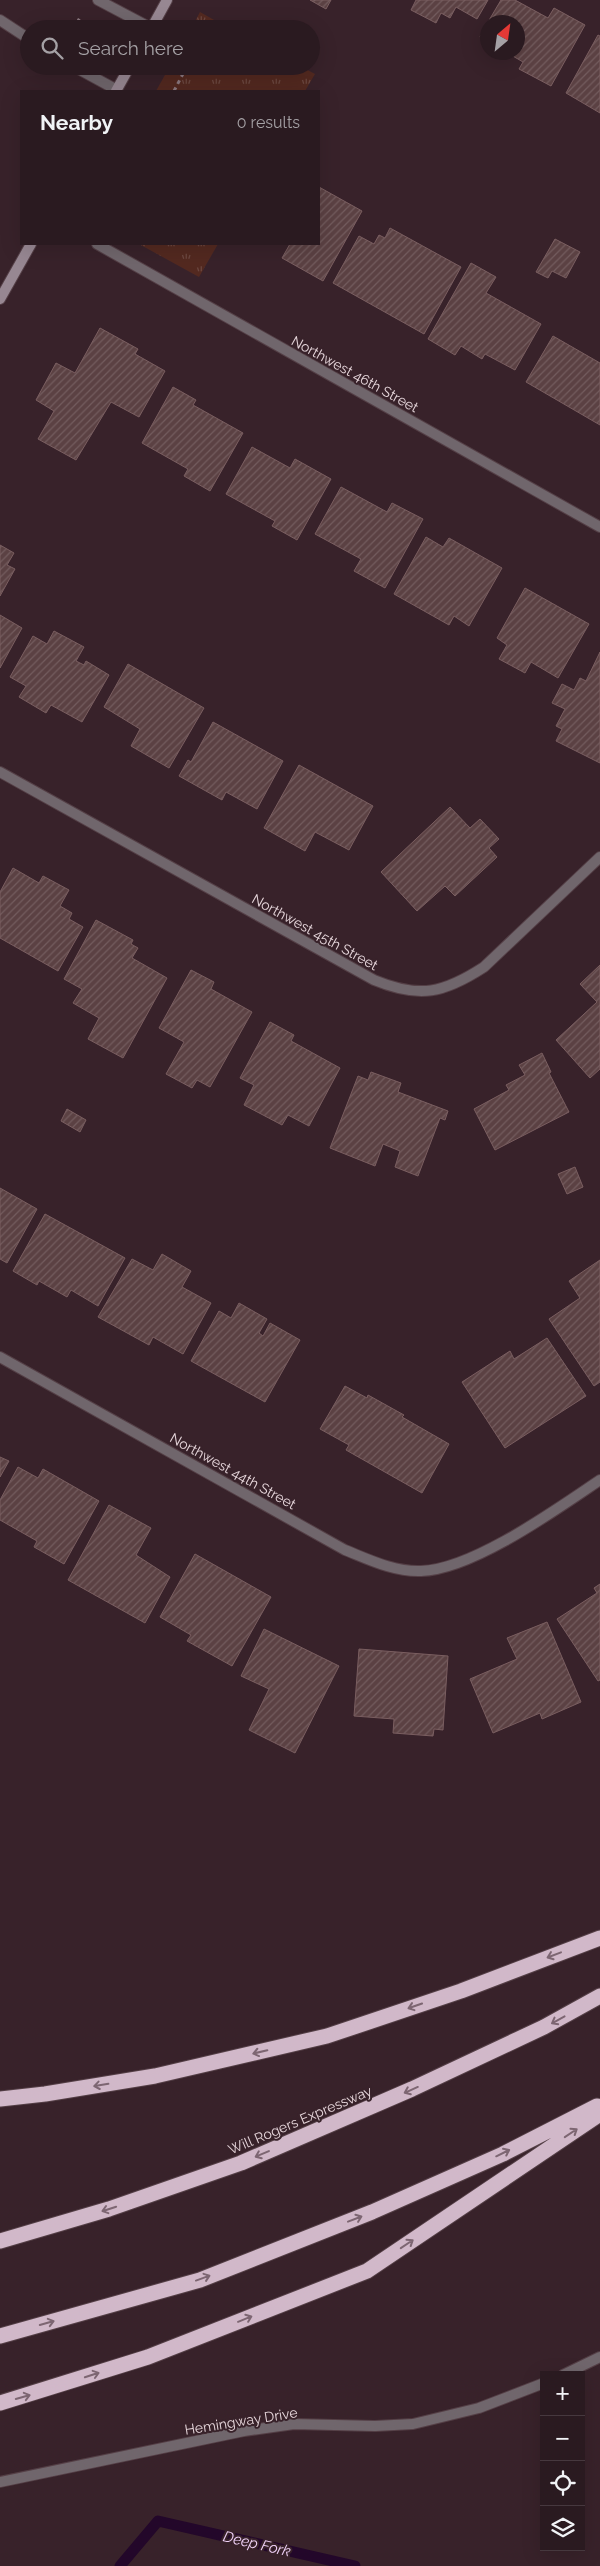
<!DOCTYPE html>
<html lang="en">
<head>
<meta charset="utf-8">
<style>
  body { margin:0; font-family:Raleway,sans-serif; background:#322329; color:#f1f3f6 }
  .controls { position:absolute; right:15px; bottom:15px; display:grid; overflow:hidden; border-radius:0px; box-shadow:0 5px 20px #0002 }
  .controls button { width:45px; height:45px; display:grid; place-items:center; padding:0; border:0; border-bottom:1px solid #46383e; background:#2a1a20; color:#f1f3f6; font:25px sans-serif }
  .compass { position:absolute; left:480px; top:15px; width:45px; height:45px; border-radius:50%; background:#2a1a20; box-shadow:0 5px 20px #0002; rotate:29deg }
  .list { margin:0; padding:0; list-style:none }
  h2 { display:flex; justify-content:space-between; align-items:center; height:65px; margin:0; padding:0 20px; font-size:21px }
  h2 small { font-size:16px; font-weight:400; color:#a5a1a5 }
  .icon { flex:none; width:28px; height:28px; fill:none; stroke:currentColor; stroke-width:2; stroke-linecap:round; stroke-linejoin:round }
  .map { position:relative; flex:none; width:600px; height:2566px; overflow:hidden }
  .search { position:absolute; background:#2a1a20; box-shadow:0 5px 20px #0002; left:20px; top:20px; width:300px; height:55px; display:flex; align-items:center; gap:12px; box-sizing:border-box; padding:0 18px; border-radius:28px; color:#a5a1a5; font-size:19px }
  .panel { position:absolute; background:#2a1a20; box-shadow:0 5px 20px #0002; left:20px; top:90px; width:300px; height:155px; border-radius:0px }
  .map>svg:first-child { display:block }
</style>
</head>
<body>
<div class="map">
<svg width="600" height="2566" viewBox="0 0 600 2566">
  <defs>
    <pattern id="grass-tufts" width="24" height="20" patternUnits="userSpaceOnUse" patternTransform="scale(1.25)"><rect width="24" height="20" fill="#532920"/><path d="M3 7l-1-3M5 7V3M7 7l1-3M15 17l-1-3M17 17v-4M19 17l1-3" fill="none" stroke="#6c4740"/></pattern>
    <pattern id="building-hatch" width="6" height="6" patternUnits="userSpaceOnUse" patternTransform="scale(1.25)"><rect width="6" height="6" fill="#5b4143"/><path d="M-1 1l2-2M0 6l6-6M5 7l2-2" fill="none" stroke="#735c5e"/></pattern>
  </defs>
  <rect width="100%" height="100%" fill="#38222a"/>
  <path fill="url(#grass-tufts)" d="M200 12 230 29H191Z
    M170 66H300L315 74 305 91H156Z
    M139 244H218L199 277Z"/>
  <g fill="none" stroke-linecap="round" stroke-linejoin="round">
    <path stroke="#23072a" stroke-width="11" d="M120 2566 158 2521 355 2566"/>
  </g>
  <path fill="url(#building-hatch)" stroke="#7a5e60" d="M310 0H331L326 9Z
    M416 0H488L477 19 456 7 450 18 441 13 436 23 411 10Z
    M501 0H515L548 18 554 8 585 25 551 86 519 69 523 62 506 52H518V22H488Z
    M488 24V42L480 37Z
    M598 35 600 36V113L566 93Z
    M319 187 362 211 323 281 282 258 290 244H319Z
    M390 228 461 267 424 334 333 283 359 236 374 244 379 235 385 238Z
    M555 239 580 252 566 278 552 271 548 278 536 272Z
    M471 263 496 277 486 293 541 324 515 370 485 354 482 359 461 346 455 355 428 339Z
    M100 328 138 349 135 354 165 371 139 417 111 402 76 460 38 439 54 411 36 400 56 363 75 373Z
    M553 336 600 363V425L526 382Z
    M173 387 196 400 193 405 243 433 210 491 184 476 188 469 142 443Z
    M252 447 290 468 295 459 331 479 297 540 272 526 275 521 226 494Z
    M341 487 387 512 392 503 423 519 385 588 354 571 361 559 315 534Z
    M426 537 443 547 449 538 502 568 469 626 454 616 449 625 394 594Z
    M0 545 14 553 7 565 15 569 0 596Z
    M525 588 589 624 558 678 531 662 525 673 499 659 507 645 497 638Z
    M0 615 22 628 0 668Z
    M54 631 84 647 76 661 84 665 86 661 109 675 82 722 51 705 46 713 19 697 26 686 10 677 33 636 47 644Z
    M600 652V763L556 741 562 729 556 726 565 709 552 703 562 684 574 690 580 678 586 681Z
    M128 664 204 708 169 768 131 746 140 729 104 707Z
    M213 722 283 761 257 809 226 792 222 800 179 776 188 760 191 762Z
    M299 765 373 806 349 850 315 832 305 851 264 828Z
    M450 807 470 828 480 819 499 839 489 848 497 857 455 896 445 886 417 911 381 872Z
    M13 868 39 883 43 876 69 890 60 906 72 913 69 919 83 927 58 971 0 938V892Z
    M96 920 133 940 131 944 138 948 132 958 167 978 123 1058 88 1039 99 1018 73 1003 82 989 64 979Z
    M600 965V1069L590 1078 556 1040 597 1002 580 984Z
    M191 970 214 982 211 989 252 1012 210 1087 197 1080 192 1088 166 1074 184 1042 159 1028Z
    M270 1022 294 1035 291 1041 340 1068 309 1126 288 1115 282 1125 244 1105 254 1085 240 1078Z
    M542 1053 551 1072 549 1073 569 1112 495 1150 474 1109 509 1090 506 1085 525 1075 519 1065Z
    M371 1072 401 1083 398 1092 448 1111 445 1120 440 1118 418 1176 395 1167 400 1151 383 1144 375 1166 330 1148 358 1076 368 1080Z
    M67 1109 86 1120 80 1132 61 1121Z
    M575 1167 583 1187 567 1194 558 1174Z
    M0 1188 37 1209 7 1263 0 1259Z
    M45 1214 125 1258 98 1306 71 1290 67 1297 39 1281 37 1285 13 1271Z
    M162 1254 191 1271 182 1287 211 1303 183 1354 153 1337 149 1345 98 1317 132 1259 153 1270Z
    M600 1260V1382L594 1386 549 1319 580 1298 569 1281Z
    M239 1303 267 1319 259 1333 263 1336 270 1323 300 1340 265 1402 191 1361 219 1311 231 1318Z
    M547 1338 586 1396 505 1448 462 1382 510 1351 514 1359Z
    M345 1386 367 1398 368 1395 404 1415 402 1417 449 1444 422 1493 346 1450 349 1445 320 1429Z
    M0 1457 9 1461 0 1477Z
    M18 1467 38 1478 43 1469 99 1501 64 1564 34 1547 37 1541 0 1520V1500Z
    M109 1505 151 1528 136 1555 170 1577 145 1623 68 1580Z
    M195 1554 271 1597 232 1666 187 1641 191 1635 160 1617Z
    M600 1584V1680L598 1681 557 1619 597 1593 594 1588Z
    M547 1622 581 1702 542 1719 540 1713 493 1733 470 1679 517 1659 507 1638Z
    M264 1629 339 1666 295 1753 249 1730 269 1689 241 1676Z
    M359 1649 448 1656 443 1730 434 1729 433 1736 393 1733 394 1719 354 1716Z"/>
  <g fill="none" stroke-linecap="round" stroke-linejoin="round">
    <g stroke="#543f46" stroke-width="12">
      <path id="service" d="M98 0 151 28
        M0 20 29 39
        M73 66 117 90"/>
    </g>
    <g stroke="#543f46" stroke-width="12">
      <path id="minor" d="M97 244 600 527
        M0 772 374 980C420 999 444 993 484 967L600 857
        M0 1357 345 1550C370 1560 394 1572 421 1571 472 1570 557 1509 600 1480
        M563 2375 600 2357
        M0 2482 244 2431 294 2424 375 2426 413 2424 479 2408 544 2383"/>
    </g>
    <g stroke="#543f46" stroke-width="12">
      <path id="secondary" d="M151 29 167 0
        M116 91 130 66
        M0 299 31 244"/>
    </g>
    <g stroke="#543f46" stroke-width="17">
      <path id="motorway" d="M0 2099 45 2094 155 2076 327 2036 461 1991 600 1938
        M0 2241 109 2209 241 2163 412 2089 544 2027 600 1996
        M0 2336 200 2280 372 2212 503 2154 597 2106
        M0 2403 148 2357 367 2271 600 2114"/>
    </g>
    <path stroke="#8b787f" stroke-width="3" stroke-dasharray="4 4" stroke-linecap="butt" d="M73 29 81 16
      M174 91 187 66"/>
    <use href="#service" stroke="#70666c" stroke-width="10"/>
    <use href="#minor" stroke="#70666c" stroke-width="10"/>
    <use href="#secondary" stroke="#978792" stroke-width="10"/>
    <use href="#motorway" stroke="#d1b8c9" stroke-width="15"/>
  </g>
  <defs><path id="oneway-shaft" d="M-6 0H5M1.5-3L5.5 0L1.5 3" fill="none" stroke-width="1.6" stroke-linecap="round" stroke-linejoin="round" transform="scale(1.25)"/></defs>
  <g stroke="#7d6672">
    <use href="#oneway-shaft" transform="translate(554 1955) rotate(159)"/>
    <use href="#oneway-shaft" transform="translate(415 2006) rotate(161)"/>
    <use href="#oneway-shaft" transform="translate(558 2020) rotate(151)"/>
    <use href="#oneway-shaft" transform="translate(260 2052) rotate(167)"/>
    <use href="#oneway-shaft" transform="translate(101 2085) rotate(171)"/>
    <use href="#oneway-shaft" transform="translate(411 2090) rotate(156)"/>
    <use href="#oneway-shaft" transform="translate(571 2133) rotate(-34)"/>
    <use href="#oneway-shaft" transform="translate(503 2153) rotate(-26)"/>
    <use href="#oneway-shaft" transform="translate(262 2154) rotate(157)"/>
    <use href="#oneway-shaft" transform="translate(109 2209) rotate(162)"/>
    <use href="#oneway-shaft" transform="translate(355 2219) rotate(-21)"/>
    <use href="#oneway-shaft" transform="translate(407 2244) rotate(-34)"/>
    <use href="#oneway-shaft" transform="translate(203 2278) rotate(-20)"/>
    <use href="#oneway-shaft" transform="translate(245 2319) rotate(-22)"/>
    <use href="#oneway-shaft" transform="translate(47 2323) rotate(-16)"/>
    <use href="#oneway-shaft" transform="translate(92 2375) rotate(-18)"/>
    <use href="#oneway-shaft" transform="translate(23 2397) rotate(-16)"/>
  </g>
  <g text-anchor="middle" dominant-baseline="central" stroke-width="4" stroke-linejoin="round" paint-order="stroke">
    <g font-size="14" fill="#e7d7dc" stroke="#38222a">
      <text transform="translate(355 374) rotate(29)">Northwest 46th Street</text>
      <text transform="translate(315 932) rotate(29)">Northwest 45th Street</text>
      <text transform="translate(233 1471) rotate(29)">Northwest 44th Street</text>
      <text transform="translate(300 2120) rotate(-23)">Will Rogers Expressway</text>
      <text transform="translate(241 2421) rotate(-9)">Hemingway Drive</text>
    </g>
    <g font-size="15" font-style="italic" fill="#f2d3fa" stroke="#38222a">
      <text transform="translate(257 2544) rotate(13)">Deep Fork</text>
    </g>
  </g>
</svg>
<div class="controls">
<button>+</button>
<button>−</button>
<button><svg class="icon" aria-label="locate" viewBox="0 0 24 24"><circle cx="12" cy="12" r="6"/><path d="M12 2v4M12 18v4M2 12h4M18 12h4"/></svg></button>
<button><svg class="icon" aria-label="layers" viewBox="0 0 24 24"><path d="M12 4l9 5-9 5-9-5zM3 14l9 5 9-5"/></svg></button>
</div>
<svg class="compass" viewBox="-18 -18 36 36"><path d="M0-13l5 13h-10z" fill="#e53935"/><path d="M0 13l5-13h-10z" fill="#a5a1a5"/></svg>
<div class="search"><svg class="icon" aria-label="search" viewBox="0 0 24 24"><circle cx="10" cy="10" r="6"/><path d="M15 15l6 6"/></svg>Search here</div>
<section class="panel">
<h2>Nearby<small>0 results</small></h2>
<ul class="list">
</ul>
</section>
</div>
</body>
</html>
